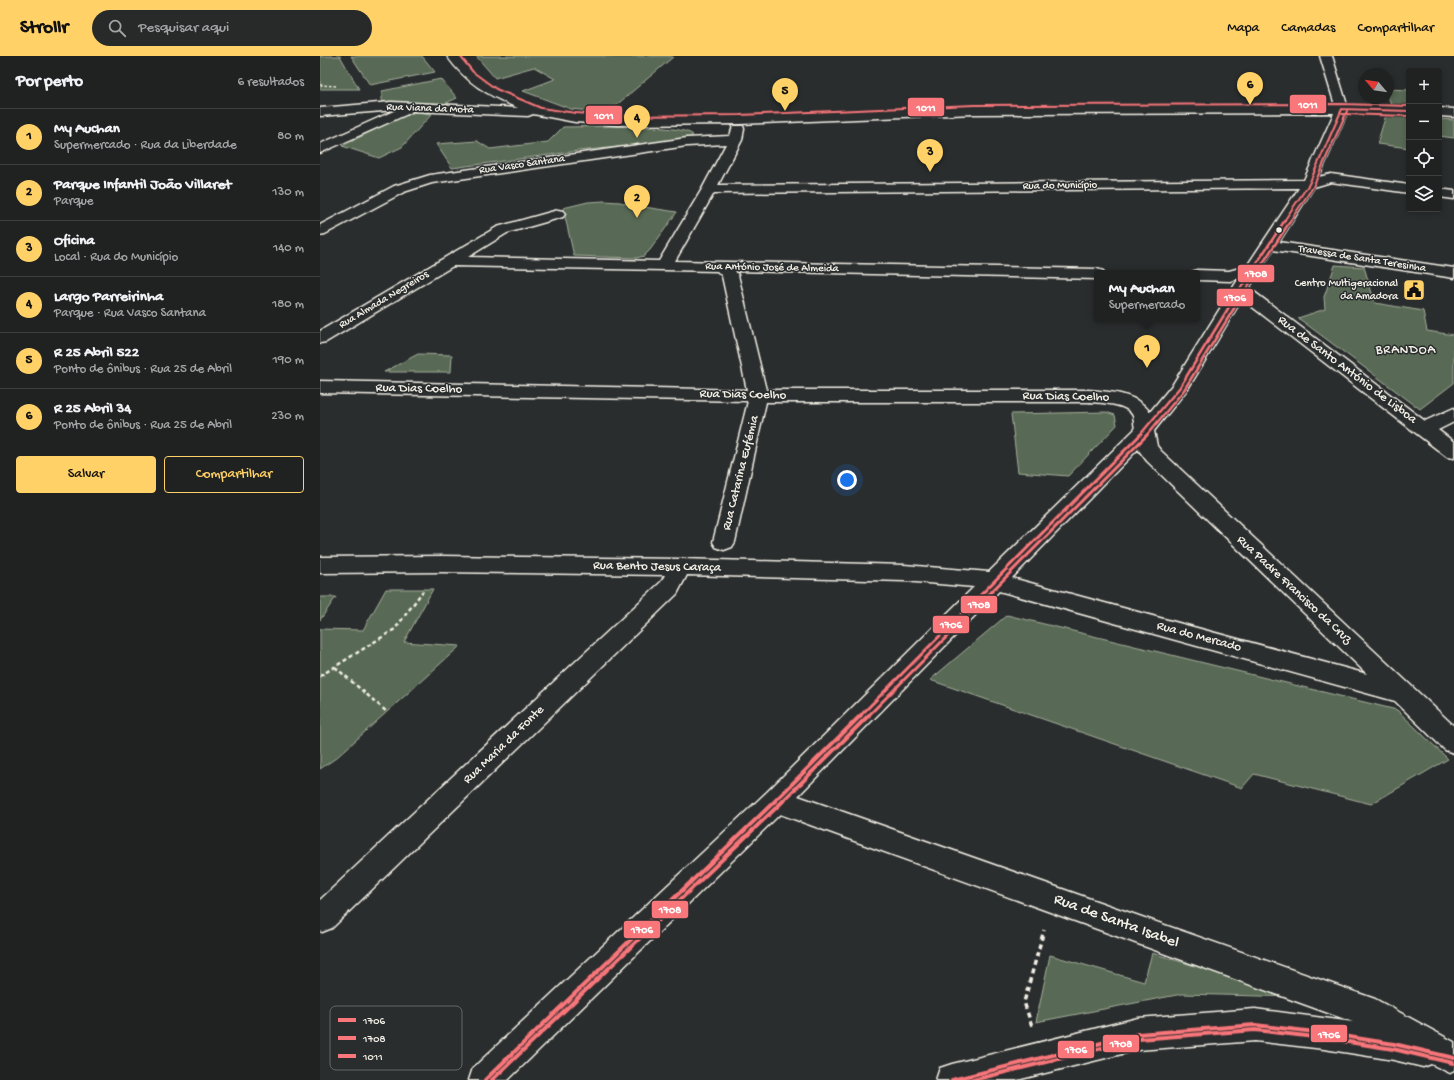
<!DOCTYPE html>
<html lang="pt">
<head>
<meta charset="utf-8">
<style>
  body { margin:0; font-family:"Gochi Hand",sans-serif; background:#282a2a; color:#f1f3f6 }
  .controls { position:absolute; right:12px; top:12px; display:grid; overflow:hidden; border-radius:4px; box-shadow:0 2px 6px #0003 }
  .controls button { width:36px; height:36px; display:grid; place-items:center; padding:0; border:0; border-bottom:1px solid #3d3f40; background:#202222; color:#f1f3f6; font:20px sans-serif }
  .compass { position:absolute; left:1038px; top:12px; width:36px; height:36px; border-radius:50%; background:#202222; box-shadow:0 2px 6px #0003; rotate:299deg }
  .you { position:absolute; left:527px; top:424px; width:14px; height:14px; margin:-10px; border:3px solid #fff; border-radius:50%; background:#1a73e8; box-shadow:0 0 0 6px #1a73e833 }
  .badge { display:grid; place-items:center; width:26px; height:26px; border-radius:50%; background:#ffd166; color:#111; font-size:13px; font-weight:700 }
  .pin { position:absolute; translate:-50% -33px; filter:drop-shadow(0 1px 2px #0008) }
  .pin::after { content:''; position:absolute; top:21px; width:14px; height:12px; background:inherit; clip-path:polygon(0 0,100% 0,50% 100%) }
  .popup { position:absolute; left:774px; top:214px; width:106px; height:52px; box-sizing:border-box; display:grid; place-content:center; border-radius:4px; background:#202222; filter:drop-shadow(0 1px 3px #0005); font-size:13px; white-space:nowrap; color:#a2a4a5 }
  .popup b { font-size:15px; color:#f1f3f6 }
  .popup::after { content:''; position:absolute; left:50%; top:100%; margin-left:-8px; border:8px solid transparent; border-top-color:#202222 }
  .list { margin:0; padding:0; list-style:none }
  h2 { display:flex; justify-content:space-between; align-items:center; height:52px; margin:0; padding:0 16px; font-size:17px }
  h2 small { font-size:13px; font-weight:400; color:#a2a4a5 }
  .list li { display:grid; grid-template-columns:26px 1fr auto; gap:12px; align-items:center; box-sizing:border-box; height:56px; padding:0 16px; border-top:1px solid #3d3f40 }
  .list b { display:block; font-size:15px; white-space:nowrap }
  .list p { margin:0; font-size:13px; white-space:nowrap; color:#a2a4a5 }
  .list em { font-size:13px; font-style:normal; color:#a2a4a5 }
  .actions { display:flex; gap:8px; padding:12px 16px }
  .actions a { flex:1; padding:9px 0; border:1px solid #ffd166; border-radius:4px; text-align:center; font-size:14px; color:#ffd166 }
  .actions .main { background:#ffd166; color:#111 }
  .icon { flex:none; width:22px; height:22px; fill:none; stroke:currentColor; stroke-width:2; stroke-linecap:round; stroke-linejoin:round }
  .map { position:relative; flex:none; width:1134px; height:1024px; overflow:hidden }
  header { display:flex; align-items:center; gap:24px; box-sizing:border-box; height:56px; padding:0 20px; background:#ffd166; color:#111 }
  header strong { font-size:19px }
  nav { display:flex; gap:22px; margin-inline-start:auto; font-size:14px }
  .search { width:280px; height:36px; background:#282a2a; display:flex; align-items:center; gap:10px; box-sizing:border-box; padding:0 14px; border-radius:22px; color:#a2a4a5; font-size:15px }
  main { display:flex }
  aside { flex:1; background:#202222 }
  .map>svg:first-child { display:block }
</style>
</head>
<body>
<header>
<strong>Strollr</strong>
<div class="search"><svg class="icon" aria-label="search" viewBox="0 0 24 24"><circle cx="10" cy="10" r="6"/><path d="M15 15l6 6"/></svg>Pesquisar aqui</div>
<nav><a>Mapa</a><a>Camadas</a><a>Compartilhar</a></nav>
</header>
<main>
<aside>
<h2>Por perto<small>6 resultados</small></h2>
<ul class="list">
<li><span class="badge">1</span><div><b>My Auchan</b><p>Supermercado · Rua da Liberdade</p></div><em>80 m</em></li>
<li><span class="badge">2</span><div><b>Parque Infantil João Villaret</b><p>Parque</p></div><em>130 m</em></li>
<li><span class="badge">3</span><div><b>Oficina</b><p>Local · Rua do Município</p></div><em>140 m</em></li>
<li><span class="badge">4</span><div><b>Largo Parreirinha</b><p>Parque · Rua Vasco Santana</p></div><em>180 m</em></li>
<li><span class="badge">5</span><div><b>R 25 Abril 522</b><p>Ponto de ônibus · Rua 25 de Abril</p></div><em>190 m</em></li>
<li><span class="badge">6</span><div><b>R 25 Abril 34</b><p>Ponto de ônibus · Rua 25 de Abril</p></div><em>230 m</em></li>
</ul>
<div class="actions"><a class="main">Salvar</a><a>Compartilhar</a></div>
</aside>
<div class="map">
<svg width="1134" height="1024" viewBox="0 0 1134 1024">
  <rect width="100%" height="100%" fill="#2a2d2e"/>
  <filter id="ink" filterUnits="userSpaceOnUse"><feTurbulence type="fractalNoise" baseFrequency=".025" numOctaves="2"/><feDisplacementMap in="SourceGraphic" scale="8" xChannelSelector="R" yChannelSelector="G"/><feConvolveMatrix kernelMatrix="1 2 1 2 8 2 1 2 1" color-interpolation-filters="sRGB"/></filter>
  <g filter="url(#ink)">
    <path fill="#596b54" stroke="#a6ae9e" d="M0 0H20L39 33H0Z
      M31 0H102L115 16 50 29Z
      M156 0H347L353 1 287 57 251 53 203 35 235 23 214 11 175 22Z
      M121 23 137 42 124 48 62 46V35Z
      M1068 33 1089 34V50L1071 48 1068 40Z
      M96 56 112 58 82 91 59 102 22 90 84 59Z
      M1066 59 1089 60V92L1057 88Z
      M1119 63 1134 64V82L1119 80Z
      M243 71C265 71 361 67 373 79L367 84 258 95 132 112 116 88 157 85 170 93 228 86Z
      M284 145 300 146 311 149 357 156 330 194 324 200 316 202 254 200 243 152 268 146Z
      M1015 209 1044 211 1055 247 1103 255 1107 275 1134 279V327L1100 353 978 262 1005 253 1004 241Z
      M98 298 132 299 131 316H64Z
      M786 356 795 359 797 369 748 420 698 416 691 358Z
      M66 533H113L84 586 140 590 16 702 0 713V573L43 574Z
      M0 541H16L0 564Z
      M687 559 1077 654 1128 703 1051 748 934 718 922 732 610 624Z
      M832 897 978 941 862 938 716 966 730 899 824 926Z"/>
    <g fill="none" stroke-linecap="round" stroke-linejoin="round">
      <g stroke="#f4f1e8" stroke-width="3">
        <path id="minor" d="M127 0H139L154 18 178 34 223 54 255 58 298 61 420 60 654 50 1015 49 1000 0H1012L1027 49 1089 51V59L1027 57 999 121 1011 118 1089 129V137L1011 126 994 131 959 186 1134 212V222L953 194 929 232 1105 365 1134 352V366L1118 374 1134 386V402L1127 401 922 243 869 331 834 375 837 390 841 395 1134 670V697L1125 694 1075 645 679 535 478 740 1055 943 1134 986V1015L1130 1017 1111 1008 1103 1011 1074 1004 1004 993 935 985 818 994 697 1024H616L620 1012 632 1008 818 962 935 953 1033 966 460 758 188 1024H149L153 1012 447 736 654 531 584 525 367 519 357 538 12 872 2 876 0 875V844L341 526 345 519 122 516 0 517V501L122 500 360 503 584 509 669 516 815 373C814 369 814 364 813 360 808 347 780 347 768 346H446L415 486 412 491 404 494 396 491 393 486 428 345 0 337V325L427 334 402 220 397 215 133 210 6 286 0 287V275L177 171 238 154 243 155 245 158 243 161 187 177 148 201 339 205 382 133 406 88 367 90 112 127 84 136 5 178 0 179V169L74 130 110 119 367 82 410 80 413 70H423L424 73 422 84 398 129 984 124 1014 57 654 58 420 68 298 69 255 66 213 58 208 60 92 55 90 57 0 97V88L76 54 0 60V52L71 46 198 52C168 39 146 27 127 0ZM979 132 927 210 909 215 877 214 870 217H877V224L910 225 919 222 853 328 830 356C815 336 790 336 768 334H446L418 219 415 215 777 223V217H784L783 215 777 213 355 205 394 137ZM818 393 827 405 1047 618 692 522Z
          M1119 52 1134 53V61L1119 60Z
          M1119 133 1134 135V143L1119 141Z"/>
      </g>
      <path stroke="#f4f1e8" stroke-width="1.5" stroke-dasharray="2.5 2" stroke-linecap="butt" d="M0 29 16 30"/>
      <path stroke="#f4f1e8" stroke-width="2.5" stroke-dasharray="4 3" stroke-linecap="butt" d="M15 611 67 656
        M0 620 75 573 103 535"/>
      <path stroke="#f4f1e8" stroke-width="3.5" stroke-dasharray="5 4" stroke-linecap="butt" d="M712 970 704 946 724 874"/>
      <use href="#minor" fill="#2a2d2e" fill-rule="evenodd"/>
      <g stroke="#2a2d2e" stroke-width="4">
        <path id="bus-1-far3" d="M1022 53 1089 55
          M964 165 989 128 1022 53"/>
      </g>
      <g stroke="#2a2d2e" stroke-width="5">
        <path id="bus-1-far2" d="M819 380 860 331 920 233 965 164"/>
      </g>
      <g stroke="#2a2d2e" stroke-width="6">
        <path id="bus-1-far1" d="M540 660 820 379"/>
      </g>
      <g stroke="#2a2d2e" stroke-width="7">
        <path id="bus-1" d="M165 1024 456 744 541 659
          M632 1024 818 978 935 969 1004 977 1074 988 1134 1002"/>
      </g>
      <g stroke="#2a2d2e" stroke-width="4">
        <path id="bus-2-far3" d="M1022 58 1089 60
          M970 165 993 131 1027 55"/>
      </g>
      <g stroke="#2a2d2e" stroke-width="5">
        <path id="bus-2-far2" d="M826 380 864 334 924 236 971 164"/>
      </g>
      <g stroke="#2a2d2e" stroke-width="6">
        <path id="bus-2-far1" d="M548 660 827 379"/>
      </g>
      <g stroke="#2a2d2e" stroke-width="7">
        <path id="bus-2" d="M172 1024 460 748 549 659
          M653 1024 819 983 935 974 1003 982 1073 993 1133 1007"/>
      </g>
      <g stroke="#2a2d2e" stroke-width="4">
        <path id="bus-3" d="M140 0 153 16 176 33 221 52 256 57 298 60 420 59 654 49 1022 48 1089 50"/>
      </g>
      <use href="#bus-1-far3" stroke="#f9767a" stroke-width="2"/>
      <use href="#bus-1-far2" stroke="#f9767a" stroke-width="2.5"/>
      <use href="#bus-1-far1" stroke="#f9767a" stroke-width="3"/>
      <use href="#bus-1" stroke="#f9767a" stroke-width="4"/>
      <use href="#bus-2-far3" stroke="#f9767a" stroke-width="2"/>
      <use href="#bus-2-far2" stroke="#f9767a" stroke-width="2.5"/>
      <use href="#bus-2-far1" stroke="#f9767a" stroke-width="3"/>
      <use href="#bus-2" stroke="#f9767a" stroke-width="4"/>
      <use href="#bus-3" stroke="#f9767a" stroke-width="2"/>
    </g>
  </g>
  <defs>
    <g id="civic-square" transform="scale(1.15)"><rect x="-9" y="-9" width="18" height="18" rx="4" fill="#ffd166" stroke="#2a2d2e"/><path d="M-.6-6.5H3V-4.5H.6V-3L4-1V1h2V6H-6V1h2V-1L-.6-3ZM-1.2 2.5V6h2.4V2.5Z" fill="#111"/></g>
  </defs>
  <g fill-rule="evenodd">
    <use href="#civic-square" x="1094" y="234"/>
  </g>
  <circle fill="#f4f1e8" stroke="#2a2d2e" stroke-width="1.5" cx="959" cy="174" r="3.5"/>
  <g text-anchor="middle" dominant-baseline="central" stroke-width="3" stroke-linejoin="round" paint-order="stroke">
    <g font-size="11" fill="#f4f1e8" stroke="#2a2d2e">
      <text transform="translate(110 53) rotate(2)">Rua Viana da Mota</text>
      <text transform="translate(202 109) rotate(-8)">Rua Vasco Santana</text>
      <text transform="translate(740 130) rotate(-1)">Rua do Município</text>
      <text transform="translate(1042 203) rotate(9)">Travessa de Santa Teresinha</text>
      <text transform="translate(452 212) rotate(1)">Rua António José de Almeida</text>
      <text transform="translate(64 244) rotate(-31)">Rua Almada Negreiros</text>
    </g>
    <g font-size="11" fill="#f4f1e8" stroke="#2a2d2e" text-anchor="end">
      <text x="1078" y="228">Centro Multigeracional<tspan x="1078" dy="13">da Amadora</tspan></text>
    </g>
    <g font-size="13" letter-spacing="1" fill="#f4f1e8" stroke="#2a2d2e">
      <text x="1086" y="294">BRANDOA</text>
    </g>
    <g font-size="13" fill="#f4f1e8" stroke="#2a2d2e">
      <text transform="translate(1027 314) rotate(37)">Rua de Santo António de Lisboa</text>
      <text transform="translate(99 333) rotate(1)">Rua Dias Coelho</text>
      <text transform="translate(423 339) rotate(1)">Rua Dias Coelho</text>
      <text transform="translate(746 341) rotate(1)">Rua Dias Coelho</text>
      <text transform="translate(421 417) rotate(-76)">Rua Catarina Eufémia</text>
      <text transform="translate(337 511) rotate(1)">Rua Bento Jesus Caraça</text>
      <text transform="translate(974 534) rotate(43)">Rua Padre Francisco da Cruz</text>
      <text transform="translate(879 581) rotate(15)">Rua do Mercado</text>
      <text transform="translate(184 689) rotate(-44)">Rua Maria da Fonte</text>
    </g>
    <g font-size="16" fill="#f4f1e8" stroke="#2a2d2e">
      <text transform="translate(796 866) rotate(20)">Rua de Santa Isabel</text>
    </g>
  </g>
  <rect x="10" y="950" width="132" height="64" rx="6" fill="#2a2d2e" stroke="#676866" stroke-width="1"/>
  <rect x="18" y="962" width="18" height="4" fill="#f9767a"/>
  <rect x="18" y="980" width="18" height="4" fill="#f9767a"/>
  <rect x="18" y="998" width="18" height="4" fill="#f9767a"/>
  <g font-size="11" fill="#f4f1e8">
    <text x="43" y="968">1706</text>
    <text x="43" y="986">1708</text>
    <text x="43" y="1004">1011</text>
  </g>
  <g stroke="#2a2d2e" stroke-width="1.5">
    <rect x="969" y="38" width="38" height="20" rx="4" fill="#f9767a"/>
    <rect x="587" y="41" width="38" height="20" rx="4" fill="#f9767a"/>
    <rect x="265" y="49" width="38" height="20" rx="4" fill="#f9767a"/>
    <rect x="917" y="208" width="38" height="19" rx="4" fill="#f9767a"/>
    <rect x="896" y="232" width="38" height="19" rx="4" fill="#f9767a"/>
    <rect x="640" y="539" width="38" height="19" rx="4" fill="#f9767a"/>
    <rect x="612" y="559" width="38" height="19" rx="4" fill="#f9767a"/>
    <rect x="331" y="844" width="38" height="19" rx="4" fill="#f9767a"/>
    <rect x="303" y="864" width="38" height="19" rx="4" fill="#f9767a"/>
    <rect x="990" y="968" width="38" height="19" rx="4" fill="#f9767a"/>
    <rect x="782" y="978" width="38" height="19" rx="4" fill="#f9767a"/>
    <rect x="737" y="984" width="38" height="19" rx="4" fill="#f9767a"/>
  </g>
  <g font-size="11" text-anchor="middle" font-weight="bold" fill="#fff">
    <text x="988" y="52">1011</text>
    <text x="606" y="55">1011</text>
    <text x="284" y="63">1011</text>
    <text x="936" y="221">1708</text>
    <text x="915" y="245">1706</text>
    <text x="659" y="552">1708</text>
    <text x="631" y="572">1706</text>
    <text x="350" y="857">1708</text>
    <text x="322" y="877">1706</text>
    <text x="1009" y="982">1706</text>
    <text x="801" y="991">1708</text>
    <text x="756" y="997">1706</text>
  </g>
</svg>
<div class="controls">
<button>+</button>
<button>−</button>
<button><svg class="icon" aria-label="locate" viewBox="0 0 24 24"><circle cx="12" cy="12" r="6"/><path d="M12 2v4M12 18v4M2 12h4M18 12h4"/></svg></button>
<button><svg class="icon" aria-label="layers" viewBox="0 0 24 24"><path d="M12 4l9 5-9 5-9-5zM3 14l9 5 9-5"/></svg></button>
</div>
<svg class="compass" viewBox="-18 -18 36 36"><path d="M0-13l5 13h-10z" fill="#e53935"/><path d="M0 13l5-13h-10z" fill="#a2a4a5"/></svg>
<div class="you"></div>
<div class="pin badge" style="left:827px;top:312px">1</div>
<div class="popup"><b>My Auchan</b>Supermercado</div>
<div class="pin badge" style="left:317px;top:162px">2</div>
<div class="pin badge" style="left:610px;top:116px">3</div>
<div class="pin badge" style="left:317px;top:82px">4</div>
<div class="pin badge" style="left:465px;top:55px">5</div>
<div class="pin badge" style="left:930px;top:49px">6</div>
</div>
</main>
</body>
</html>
